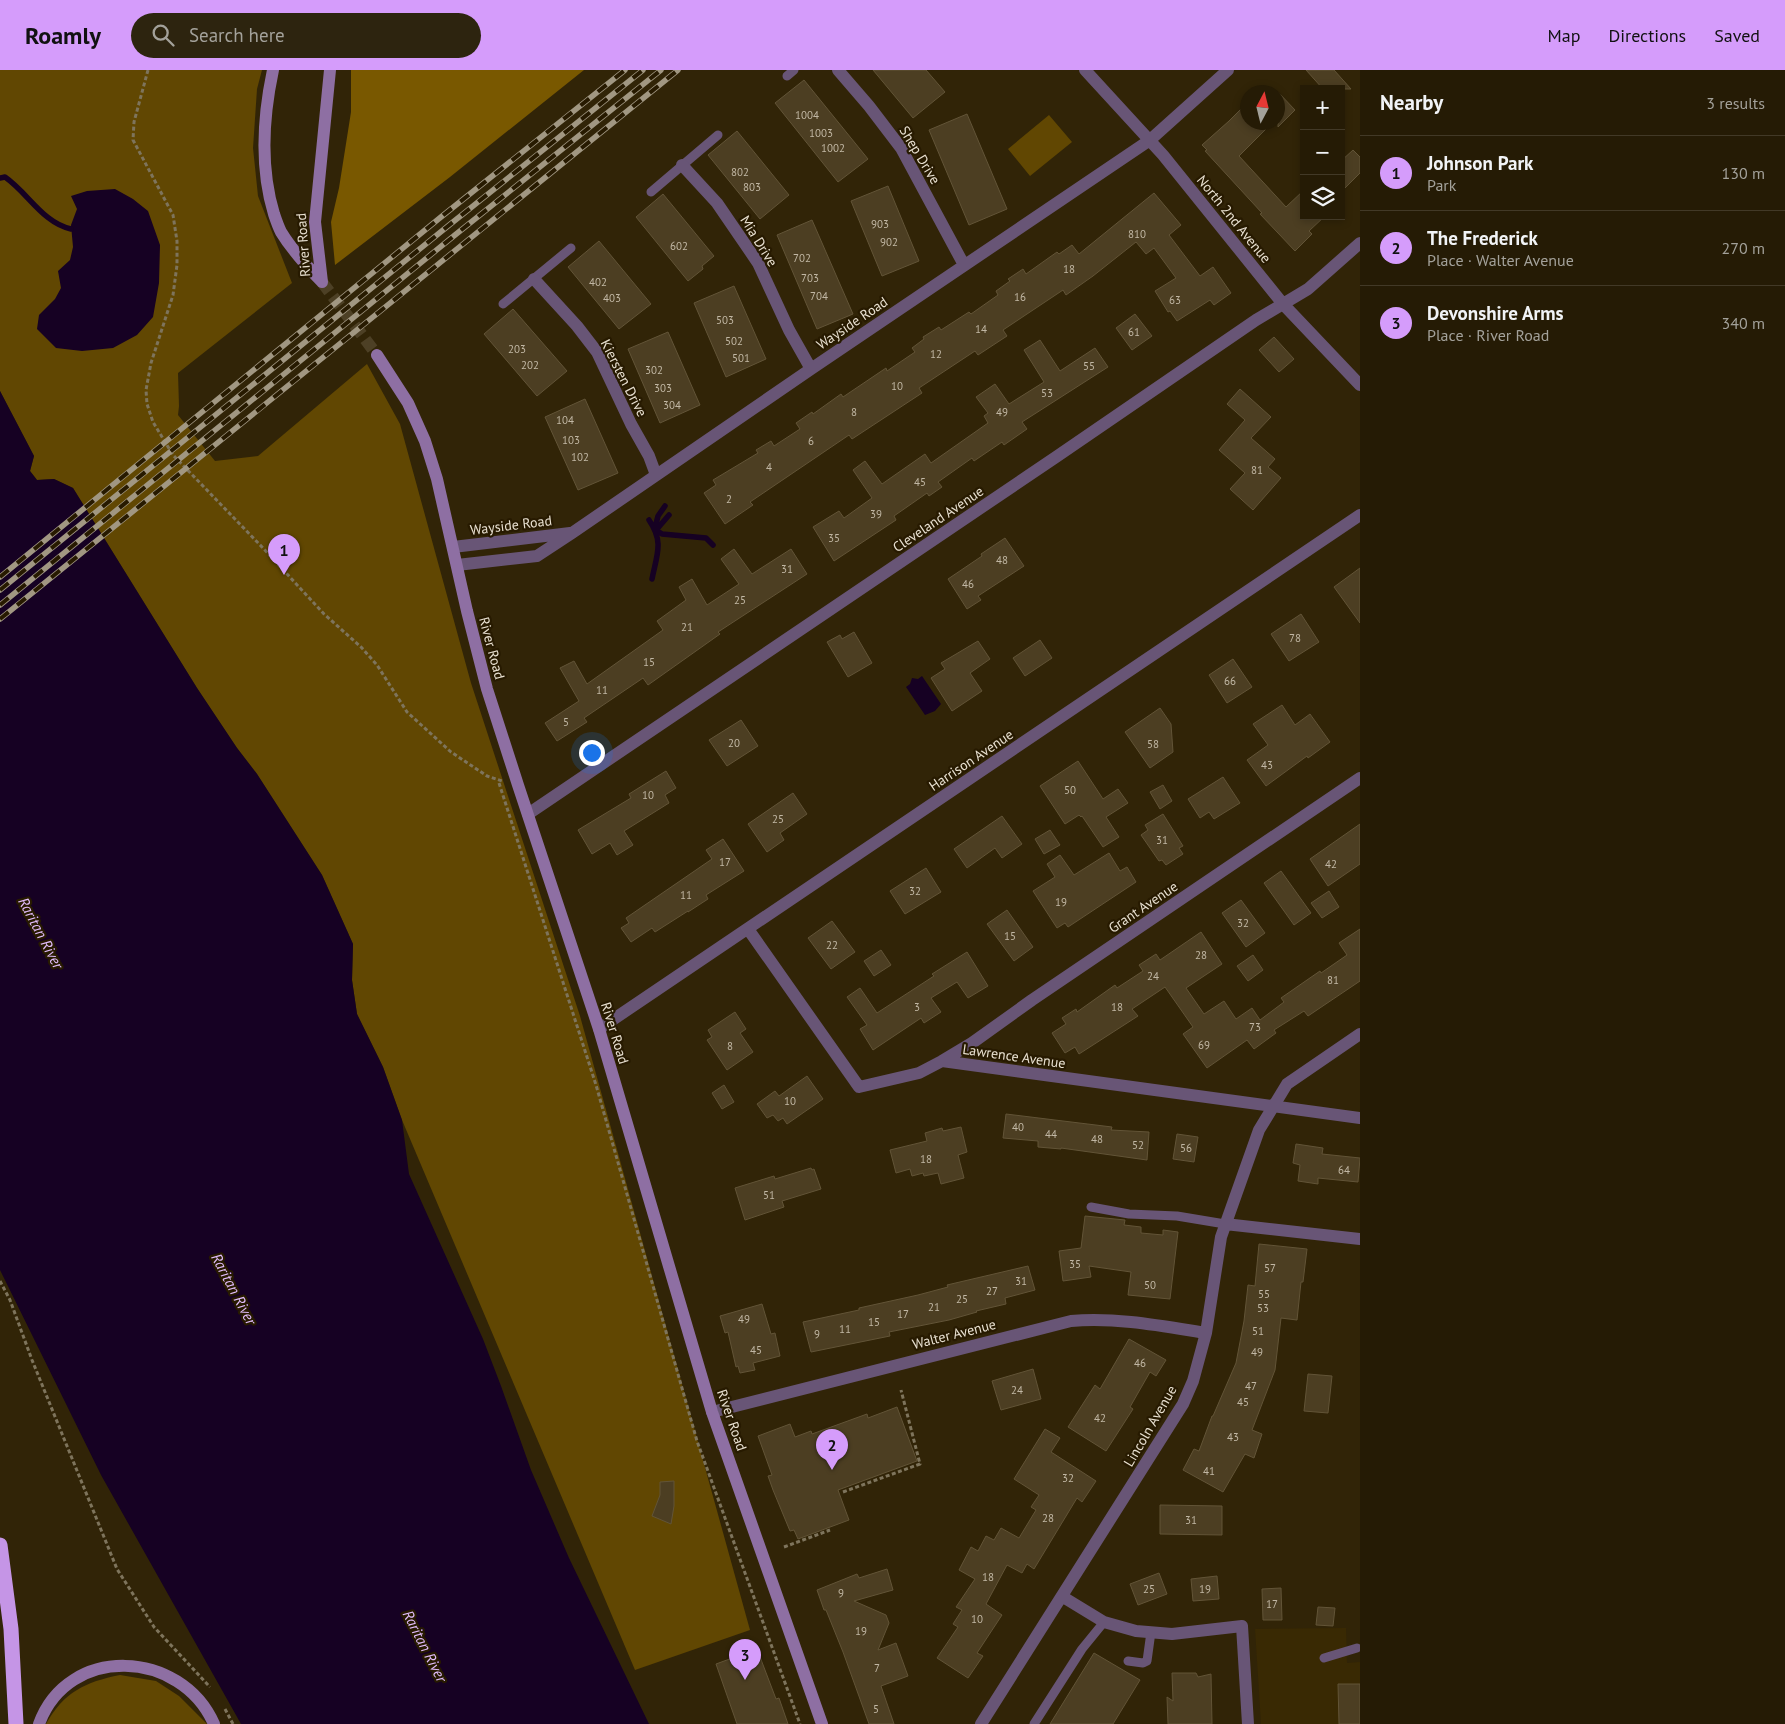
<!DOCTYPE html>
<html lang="en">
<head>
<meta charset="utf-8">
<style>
  body { margin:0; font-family:"PT Sans",sans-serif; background:#2d240f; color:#f1f3f6 }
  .controls { position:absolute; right:15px; top:15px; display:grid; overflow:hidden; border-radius:0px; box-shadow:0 2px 8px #0003 }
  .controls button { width:45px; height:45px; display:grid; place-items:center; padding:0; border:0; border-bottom:1px solid #423927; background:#251b05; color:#f1f3f6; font:25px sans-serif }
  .compass { position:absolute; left:1240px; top:15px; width:45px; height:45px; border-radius:50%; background:#251b05; box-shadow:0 2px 8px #0003; rotate:7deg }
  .you { position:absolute; left:591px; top:682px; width:18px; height:18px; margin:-12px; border:4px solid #fff; border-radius:50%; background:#1a73e8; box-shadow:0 0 0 8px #1a73e833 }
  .badge { display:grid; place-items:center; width:32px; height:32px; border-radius:50%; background:#d59cfb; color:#111; font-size:16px; font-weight:700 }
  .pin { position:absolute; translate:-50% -41px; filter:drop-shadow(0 1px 2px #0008) }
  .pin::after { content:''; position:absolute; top:26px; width:18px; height:15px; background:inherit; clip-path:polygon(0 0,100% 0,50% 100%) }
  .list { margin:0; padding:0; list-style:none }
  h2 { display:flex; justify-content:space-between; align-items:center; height:65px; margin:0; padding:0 20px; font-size:21px }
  h2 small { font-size:16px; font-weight:400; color:#a3a19a }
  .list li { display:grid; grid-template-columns:32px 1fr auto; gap:15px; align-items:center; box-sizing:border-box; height:75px; padding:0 20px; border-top:1px solid #423927 }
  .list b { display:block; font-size:19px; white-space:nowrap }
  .list p { margin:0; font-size:16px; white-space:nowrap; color:#a3a19a }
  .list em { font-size:16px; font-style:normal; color:#a3a19a }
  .icon { flex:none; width:28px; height:28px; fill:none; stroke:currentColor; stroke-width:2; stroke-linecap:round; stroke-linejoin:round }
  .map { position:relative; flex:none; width:1360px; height:1654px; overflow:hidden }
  header { display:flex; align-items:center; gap:30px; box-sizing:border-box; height:70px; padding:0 25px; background:#d59cfb; color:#111 }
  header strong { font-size:24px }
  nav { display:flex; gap:28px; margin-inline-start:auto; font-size:18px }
  .search { width:350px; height:45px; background:#2d240f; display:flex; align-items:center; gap:12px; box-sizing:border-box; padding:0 18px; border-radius:28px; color:#a3a19a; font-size:19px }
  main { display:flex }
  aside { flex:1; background:#251b05 }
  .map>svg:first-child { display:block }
</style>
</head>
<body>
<header>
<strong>Roamly</strong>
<div class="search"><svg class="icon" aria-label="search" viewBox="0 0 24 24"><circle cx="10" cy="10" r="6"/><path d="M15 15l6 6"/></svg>Search here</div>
<nav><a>Map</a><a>Directions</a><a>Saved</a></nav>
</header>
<main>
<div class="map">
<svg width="1360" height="1654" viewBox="0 0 1360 1654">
  <rect width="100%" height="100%" fill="#312407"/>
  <path fill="#392903" d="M1346 1558 1347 1593 1360 1592V1654H1261L1255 1559Z"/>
  <path fill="#614702" d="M0 0H262L257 19 253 78 258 126 292 213 178 303 179 336 178 345 215 391 258 386 367 294 400 354 471 613 580 946 750 1560 635 1600 402 1050 383 997 357 944 352 910 353 874 322 805 257 704 237 678 197 618 73 418 54 409 37 410 30 401 34 386 0 321Z
    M1049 45 1072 72 1030 106 1008 79Z
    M120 1605 156 1611 179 1626 207 1654H46C64 1622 85 1612 120 1605Z"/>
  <path fill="#795800" d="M351 0H584L450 107 335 195 331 152 339 118 351 42Z"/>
  <path fill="#160123" d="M115 119 133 129 148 141 160 175 159 213 153 247 137 265 113 278 82 281 56 278 37 259 39 245 55 229 61 218 58 201 70 190 73 177 71 155 77 139 71 126 87 121Z
    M0 321 34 386 30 401 37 410 54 409 73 418 197 618 237 678 257 704 322 805 353 874 352 910 357 944 383 997 402 1050 409 1104 483 1269 501 1316 531 1400 569 1488 649 1654H241L101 1405 0 1200Z
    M922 606 941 634 935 641 925 645 906 617 910 614 912 608 918 609Z"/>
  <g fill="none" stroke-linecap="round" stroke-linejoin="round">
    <path stroke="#160123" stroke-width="5.5" d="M0 108 5 107C28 123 43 153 71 159
      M649 450C664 472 657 484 652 509
      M655 458 658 446 665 436
      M655 458 657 459 669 445
      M656 460 662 464 706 468 713 475"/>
  </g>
  <path fill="#4c3e22" stroke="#625437" d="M873 0H926L945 22 913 48Z
    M1306 0H1334L1351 19H1323Z
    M804 10 868 89 838 112 775 33Z
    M1278 22 1295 40 1278 57Z
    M1248 32V52H1273L1239 86 1286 137 1304 120V146H1325L1309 161 1312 164 1295 181 1260 144 1262 143 1205 81 1207 80 1202 75 1229 51Z
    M967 44 1007 139 969 155 929 60Z
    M737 61 789 125 760 149 708 85Z
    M1353 80 1360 87V103L1341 122V91Z
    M888 116 919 191 882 206 851 131Z
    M1154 123 1181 155 1169 165 1200 206 1213 197 1231 223 1214 235 1210 230 1177 251 1170 241 1168 242 1155 221 1176 208 1154 178 1146 184 1136 172 1093 206 1066 225 1063 220 1003 260 1007 266 978 285 975 281 919 318 922 323 852 369 849 365 750 432 753 435 725 454 704 423 716 415 713 410 758 383 756 380 771 371 774 376 800 359 796 353 812 342 813 344 841 324 843 327 886 298 887 301 915 282 912 278 924 269 923 267 939 257 941 260 969 242 971 244 998 225 996 221 1010 211 1008 209 1023 199 1026 204 1057 182 1059 184 1072 175 1079 184Z
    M663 124 714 186 702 196 703 199 688 211 636 147Z
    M812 150 853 244 817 259 777 165Z
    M599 171 651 234 619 259 568 197Z
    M734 216 766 289 726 307 694 233Z
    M513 239 567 301 537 326 484 264Z
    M1135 244 1152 266 1132 280 1116 258Z
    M668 262 700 335 660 353 628 279Z
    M1274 267 1294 289 1279 302 1259 280Z
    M1040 270 1060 301 1095 278 1108 297 1022 352 1027 359 1004 375 1002 372 974 391 972 388 938 412 942 417 929 426 927 423 894 446 896 450 834 491 813 457 839 441 844 448 872 428 853 400 865 391 882 414 925 384 931 393 988 353 984 346 988 343 976 327 995 314 1009 334 1044 312 1024 280Z
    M1240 319 1271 347 1251 368 1275 389 1268 397 1281 408 1253 440 1230 419 1245 403 1219 380 1245 350 1227 334Z
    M585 329 618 403 578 420 545 347Z
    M1005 468 1024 496 978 526 981 530 967 539 948 509 982 486 981 484Z
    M734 479 752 504 791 479 807 504 718 562 720 564 648 615 643 608 584 648 587 652 557 671 545 653 579 631 560 598 574 591 587 614 663 560 657 551 686 530 679 517 692 509 707 535 739 514 721 489Z
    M1360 498V553L1334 517Z
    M1301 544 1319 572 1289 591 1271 564Z
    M854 562 872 593 848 607 827 572 840 565 842 569Z
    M1040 570 1052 588 1025 606 1013 588Z
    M978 571 990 589 970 603 982 621 952 641 931 608 945 599 941 593Z
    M1233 589 1252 617 1227 633 1209 605Z
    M1282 635 1295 655 1310 644 1330 672 1308 688 1307 686 1266 716 1247 690 1268 675 1253 654Z
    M1160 638 1171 654 1173 682 1150 698 1125 662Z
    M741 650 758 676 727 696 709 670Z
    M1078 691 1103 729 1118 719 1128 733 1106 747 1119 767 1103 777 1082 746 1081 747 1079 745 1065 754 1040 716Z
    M666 701 676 718 665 725 669 733 624 761 633 775 617 785 610 773 592 784 578 760 631 728 629 724Z
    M1223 707 1240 733 1214 749 1209 742 1200 748 1188 729Z
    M1163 715 1172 731 1160 739 1150 722Z
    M793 723 807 744 780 763 784 770 767 782 748 754Z
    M1163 744 1183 776 1179 778 1183 784 1166 795 1162 790 1159 791 1141 765 1148 760 1145 755Z
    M1002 746 1022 774 1002 788 995 778 967 798 954 779Z
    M1360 754V794L1328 816 1310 789Z
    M1050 760 1060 775 1044 784 1035 769Z
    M723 769 744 801 706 825 708 829 688 842V841L655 862 652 858 631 872 621 858 629 853 626 848 712 789 706 780Z
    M1109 783 1120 801 1127 797 1136 812 1068 857 1065 853 1057 858 1033 821 1055 807 1047 794 1060 785 1074 805Z
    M926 798 941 822 905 844 890 821Z
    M1281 801 1311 843 1294 855 1264 813Z
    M1329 821 1339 837 1322 848 1311 833Z
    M1241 830 1265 863 1246 877 1222 843Z
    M1007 840 1033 877 1014 891 987 854Z
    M832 851 855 882 831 899 808 868Z
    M1360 859V911L1308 946 1304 941 1274 960 1276 963 1254 979 1247 970 1207 998 1183 964 1193 957 1165 917 1132 939 1138 946 1079 984 1075 977 1065 983 1052 963 1066 954 1062 948 1076 939 1077 942 1115 915 1117 918 1143 901 1139 895 1156 884 1160 890 1201 862 1222 894 1186 918 1204 944 1224 931 1236 949 1252 938 1260 950 1284 932 1281 928 1320 901 1321 903 1347 885 1339 873Z
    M881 880 891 895 874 906 864 891Z
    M967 882 988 916 968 928 957 912 931 928 941 942 924 953 921 948 873 980 860 959 867 955 847 927 860 918 877 943 934 906 932 904Z
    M1253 885 1263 900 1248 911 1237 896Z
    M735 942 746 959 740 963 753 982 727 1000 707 970 712 967 708 960Z
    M807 1006 823 1029 787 1054 783 1048 778 1051 773 1045 767 1048 757 1034 775 1021 779 1026Z
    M724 1015 734 1032 722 1039 712 1023Z
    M1006 1044 1112 1057 1111 1060 1149 1062 1147 1090 1061 1078V1079L1038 1077V1071L1003 1068Z
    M961 1057 967 1082 958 1085 964 1108 941 1114 938 1103 924 1106 923 1103 912 1106 910 1099 896 1103 890 1080 927 1071 925 1063 942 1058 943 1061Z
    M1177 1064 1198 1067 1194 1092 1173 1089Z
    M1296 1074 1323 1078 1322 1084 1360 1088 1358 1112 1318 1108V1114L1298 1111 1300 1095 1293 1093Z
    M811 1098 812 1100 814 1099 821 1119 782 1131 784 1137 745 1150 735 1118 774 1106 775 1109Z
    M1085 1146 1125 1150 1124 1155 1141 1157V1163L1163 1165V1160L1178 1162 1170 1229 1128 1225 1131 1202 1089 1196 1091 1207 1063 1211 1059 1181 1081 1178Z
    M1259 1174 1307 1179 1303 1212H1301L1297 1250 1281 1248 1275 1300 1252 1360 1262 1364 1254 1388 1245 1384 1223 1422 1183 1400 1194 1379 1199 1381 1212 1346H1213L1236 1293 1244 1251 1248 1215 1255 1216Z
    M1028 1196 1035 1220 1005 1228 1006 1234 976 1241 977 1242 949 1250 889 1262 890 1266 811 1282 803 1252 859 1240V1238L918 1225 948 1217 947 1215Z
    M762 1234 771 1264 775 1263 780 1286 753 1293 755 1300 740 1303 738 1296 736 1297 728 1262 725 1263 720 1246Z
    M1129 1269 1166 1290 1156 1306 1150 1302 1130 1337 1133 1339 1106 1381 1068 1357 1095 1315 1100 1319Z
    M1033 1299 1041 1329 1001 1340 992 1311Z
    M1308 1304 1332 1306 1328 1343 1304 1341Z
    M897 1337 917 1391 838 1420 849 1450 798 1469 794 1460 790 1461 773 1420 768 1406 772 1405 758 1366 790 1354 795 1367 811 1361 812 1364 867 1344 868 1348Z
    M1045 1359 1060 1368 1051 1382 1096 1411 1082 1432 1077 1428 1034 1499 1027 1494 1022 1503 1007 1495 986 1534 1002 1545 977 1583 983 1586 968 1608 937 1588 958 1557 953 1554 962 1540 956 1537 975 1509 959 1500 971 1477 978 1481 986 1466 994 1470 1001 1458 1019 1468 1036 1440 1031 1437 1039 1425 1014 1409Z
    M674 1411V1436L671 1454 652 1446 660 1425V1412Z
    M1160 1435 1222 1436V1465L1160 1464Z
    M887 1499 893 1520 854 1531 886 1545 889 1553 878 1580 896 1573 908 1606 881 1616 894 1654H869L843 1582 826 1540H824L817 1520 857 1504 859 1508Z
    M1159 1503 1167 1524 1138 1535 1130 1514Z
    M1217 1506 1219 1529 1193 1531 1191 1509Z
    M1281 1518 1282 1550H1263L1262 1519Z
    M1318 1537 1335 1538 1333 1556 1316 1555Z
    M757 1579 776 1629 779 1628 788 1654H737L716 1594Z
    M1094 1583 1140 1610 1113 1654H1050Z
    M1172 1603H1196L1198 1607 1211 1604 1212 1654H1168L1167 1627 1173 1631Z
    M1338 1614H1360V1654H1339Z"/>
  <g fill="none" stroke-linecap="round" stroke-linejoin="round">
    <path stroke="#4d4025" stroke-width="12" stroke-dasharray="12 6" stroke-linecap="butt" d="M322 212 377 285"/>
    <path stroke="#7e745c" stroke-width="3" stroke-dasharray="4 2.5" stroke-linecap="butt" d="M148 0 134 52 133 70 173 145 177 171V195L173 225 151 293 146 320 147 334 153 352 173 385 263 478 324 544 361 577 377 595 407 642 451 682 487 706 502 711
      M499 713 596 1015 697 1371 800 1654
      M0 1211 10 1230 32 1290 117 1499 154 1557 210 1617
      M843 1422 920 1394 901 1320
      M784 1477 830 1460
      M225 1639 233 1654"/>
    <path stroke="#685576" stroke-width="9" d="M787 6 794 0
      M651 122 718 65
      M503 234 571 178
      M1091 1137 1129 1144 1177 1146 1225 1154
      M1324 1588 1357 1578
      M1128 1591 1143 1593 1147 1591 1151 1562
      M1034 1654 1082 1579 1104 1552"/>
    <path stroke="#685576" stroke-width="12" d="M838 0 869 36 901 78 964 195
      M1085 0 1163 85 1283 234 1360 315
      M682 95 717 133 758 193 789 260 811 299
      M534 209 577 256 597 282 631 354 649 386 656 405
      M453 477 570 463
      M457 495 537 486 572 463 811 299 1150 70 1228 0
      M528 744 1056 387 1256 250 1308 219 1360 173
      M748 859 859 1017 919 1003 942 991 1360 1048
      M599 959 1360 445
      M942 991 972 973 1032 930 1360 708
      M1225 1154 1360 1169
      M712 1342 1071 1251C1116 1247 1162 1256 1206 1263
      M1063 1527 1104 1552 1136 1561 1172 1564 1242 1556 1248 1654
      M981 1654 1183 1334 1193 1311 1206 1263 1221 1167 1259 1060 1287 1014 1360 964"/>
    <path stroke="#8e6fa3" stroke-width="12" d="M273 0C263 47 260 98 274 144 276 150 278 156 281 162 292 180 307 196 322 212
      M322 212 315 152 330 0
      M377 285 408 333 425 371 437 409 467 541 487 619 518 715 599 959 712 1342 822 1654
      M39 1654C68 1574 181 1579 214 1654"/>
    <path stroke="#c595e6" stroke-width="15" d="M0 1475 11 1559 16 1654"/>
    <g stroke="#a19782" stroke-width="5.5">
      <path id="rail" d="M0 507 441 147 625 0
        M0 520 448 156 643 0
        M0 535 455 165 661 0
        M0 549 678 0"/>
    </g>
    <use href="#rail" stroke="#271a00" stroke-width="4" stroke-dasharray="11" stroke-linecap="butt"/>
  </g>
  <g text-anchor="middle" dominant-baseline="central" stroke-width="4.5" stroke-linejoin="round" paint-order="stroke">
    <g font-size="11" fill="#c2b8a5">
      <text x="807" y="45">1004</text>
      <text x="821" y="63">1003</text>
      <text x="833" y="78">1002</text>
      <text x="740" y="102">802</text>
      <text x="752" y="117">803</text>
      <text x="880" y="154">903</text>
      <text x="1137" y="164">810</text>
      <text x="889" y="172">902</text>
      <text x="679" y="176">602</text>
      <text x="802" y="188">702</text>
      <text x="1069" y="199">18</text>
      <text x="810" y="208">703</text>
      <text x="598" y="212">402</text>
      <text x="819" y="226">704</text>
      <text x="1020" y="227">16</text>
      <text x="612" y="228">403</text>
      <text x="1175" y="230">63</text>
      <text x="725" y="250">503</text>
      <text x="981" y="259">14</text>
      <text x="1134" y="262">61</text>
      <text x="734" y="271">502</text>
      <text x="517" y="279">203</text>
      <text x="936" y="284">12</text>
      <text x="741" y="288">501</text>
      <text x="530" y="295">202</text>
      <text x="1089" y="296">55</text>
      <text x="654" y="300">302</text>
      <text x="897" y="316">10</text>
      <text x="663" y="318">303</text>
      <text x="1047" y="323">53</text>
      <text x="672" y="335">304</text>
      <text x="854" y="342">8</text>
      <text x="1002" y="342">49</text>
      <text x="565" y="350">104</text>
      <text x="571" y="370">103</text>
      <text x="811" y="371">6</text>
      <text x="580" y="387">102</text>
      <text x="769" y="397">4</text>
      <text x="1257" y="400">81</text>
      <text x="920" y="412">45</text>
      <text x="729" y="429">2</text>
      <text x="876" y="444">39</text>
      <text x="834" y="468">35</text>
      <text x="1002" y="490">48</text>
      <text x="787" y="499">31</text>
      <text x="968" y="514">46</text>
      <text x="740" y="530">25</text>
      <text x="687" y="557">21</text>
      <text x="1295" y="568">78</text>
      <text x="649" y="592">15</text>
      <text x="1230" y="611">66</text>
      <text x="602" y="620">11</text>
      <text x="566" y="652">5</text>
      <text x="734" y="673">20</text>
      <text x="1153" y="674">58</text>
      <text x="1267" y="695">43</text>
      <text x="1070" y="720">50</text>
      <text x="648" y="725">10</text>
      <text x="778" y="749">25</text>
      <text x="1162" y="770">31</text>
      <text x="725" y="792">17</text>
      <text x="1331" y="794">42</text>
      <text x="915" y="821">32</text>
      <text x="686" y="825">11</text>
      <text x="1061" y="832">19</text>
      <text x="1243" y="853">32</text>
      <text x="1010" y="866">15</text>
      <text x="832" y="875">22</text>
      <text x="1201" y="885">28</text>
      <text x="1153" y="906">24</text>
      <text x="1333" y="910">81</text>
      <text x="917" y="937">3</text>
      <text x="1117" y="937">18</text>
      <text x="1255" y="957">73</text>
      <text x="1204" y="975">69</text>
      <text x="730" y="976">8</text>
      <text x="790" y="1031">10</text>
      <text x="1018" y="1057">40</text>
      <text x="1051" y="1064">44</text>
      <text x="1097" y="1069">48</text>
      <text x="1138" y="1075">52</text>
      <text x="1186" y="1078">56</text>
      <text x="926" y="1089">18</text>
      <text x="1344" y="1100">64</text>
      <text x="769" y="1125">51</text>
      <text x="1075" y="1194">35</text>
      <text x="1270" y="1198">57</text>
      <text x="1021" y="1211">31</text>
      <text x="1150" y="1215">50</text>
      <text x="992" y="1221">27</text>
      <text x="1264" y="1224">55</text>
      <text x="962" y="1229">25</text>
      <text x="934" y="1237">21</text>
      <text x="1263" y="1238">53</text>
      <text x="903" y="1244">17</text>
      <text x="744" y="1249">49</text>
      <text x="874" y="1252">15</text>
      <text x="845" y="1259">11</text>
      <text x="1258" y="1261">51</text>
      <text x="817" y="1264">9</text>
      <text x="756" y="1280">45</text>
      <text x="1257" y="1282">49</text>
      <text x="1140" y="1293">46</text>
      <text x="1251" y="1316">47</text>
      <text x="1017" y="1320">24</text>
      <text x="1243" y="1332">45</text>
      <text x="1100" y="1348">42</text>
      <text x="1233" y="1367">43</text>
      <text x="1209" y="1401">41</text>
      <text x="1068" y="1408">32</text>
      <text x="1048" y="1448">28</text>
      <text x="1191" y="1450">31</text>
      <text x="988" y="1507">18</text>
      <text x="1149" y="1519">25</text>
      <text x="1205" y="1519">19</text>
      <text x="841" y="1523">9</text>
      <text x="1272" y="1534">17</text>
      <text x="977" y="1549">10</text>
      <text x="861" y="1561">19</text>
      <text x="877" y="1598">7</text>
      <text x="876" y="1639">5</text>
    </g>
    <g font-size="14" fill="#e9e1d1" stroke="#271a00">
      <text transform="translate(920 85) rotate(59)">Shep Drive</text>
      <text transform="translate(1234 149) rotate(51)">North 2nd Avenue</text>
      <text transform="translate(759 171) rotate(58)">Mia Drive</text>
      <text transform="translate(303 175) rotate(-94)">River Road</text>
      <text transform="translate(852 253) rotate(-34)">Wayside Road</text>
      <text transform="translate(624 308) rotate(63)">Kiersten Drive</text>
      <text transform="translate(938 449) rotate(-34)">Cleveland Avenue</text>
      <text transform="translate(511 455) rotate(-7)">Wayside Road</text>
      <text transform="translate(492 578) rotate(75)">River Road</text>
      <text transform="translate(971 690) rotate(-34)">Harrison Avenue</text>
      <text transform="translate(1143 837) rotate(-34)">Grant Avenue</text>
      <text transform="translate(615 963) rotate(73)">River Road</text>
      <text transform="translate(1014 986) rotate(8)">Lawrence Avenue</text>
      <text transform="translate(954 1264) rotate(-14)">Walter Avenue</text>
      <text transform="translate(732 1350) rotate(71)">River Road</text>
      <text transform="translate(1150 1356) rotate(-60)">Lincoln Avenue</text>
    </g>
    <g font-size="15" font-style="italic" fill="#e1bcfb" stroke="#271a00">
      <text transform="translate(41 863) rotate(62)">Raritan River</text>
      <text transform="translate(234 1219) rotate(62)">Raritan River</text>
      <text transform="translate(425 1576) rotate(63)">Raritan River</text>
    </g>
  </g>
</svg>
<div class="controls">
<button>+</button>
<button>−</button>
<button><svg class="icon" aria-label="layers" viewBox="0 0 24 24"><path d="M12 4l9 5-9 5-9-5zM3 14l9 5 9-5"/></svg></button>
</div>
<svg class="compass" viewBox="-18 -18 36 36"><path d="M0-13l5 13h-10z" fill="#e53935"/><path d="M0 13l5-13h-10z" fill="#a3a19a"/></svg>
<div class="you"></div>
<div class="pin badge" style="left:284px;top:505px">1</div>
<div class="pin badge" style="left:832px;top:1400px">2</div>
<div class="pin badge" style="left:745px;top:1610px">3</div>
</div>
<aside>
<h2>Nearby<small>3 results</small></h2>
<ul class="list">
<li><span class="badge">1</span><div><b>Johnson Park</b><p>Park</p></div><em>130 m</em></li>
<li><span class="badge">2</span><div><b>The Frederick</b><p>Place · Walter Avenue</p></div><em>270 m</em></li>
<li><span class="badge">3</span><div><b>Devonshire Arms</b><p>Place · River Road</p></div><em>340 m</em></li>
</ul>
</aside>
</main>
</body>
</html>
